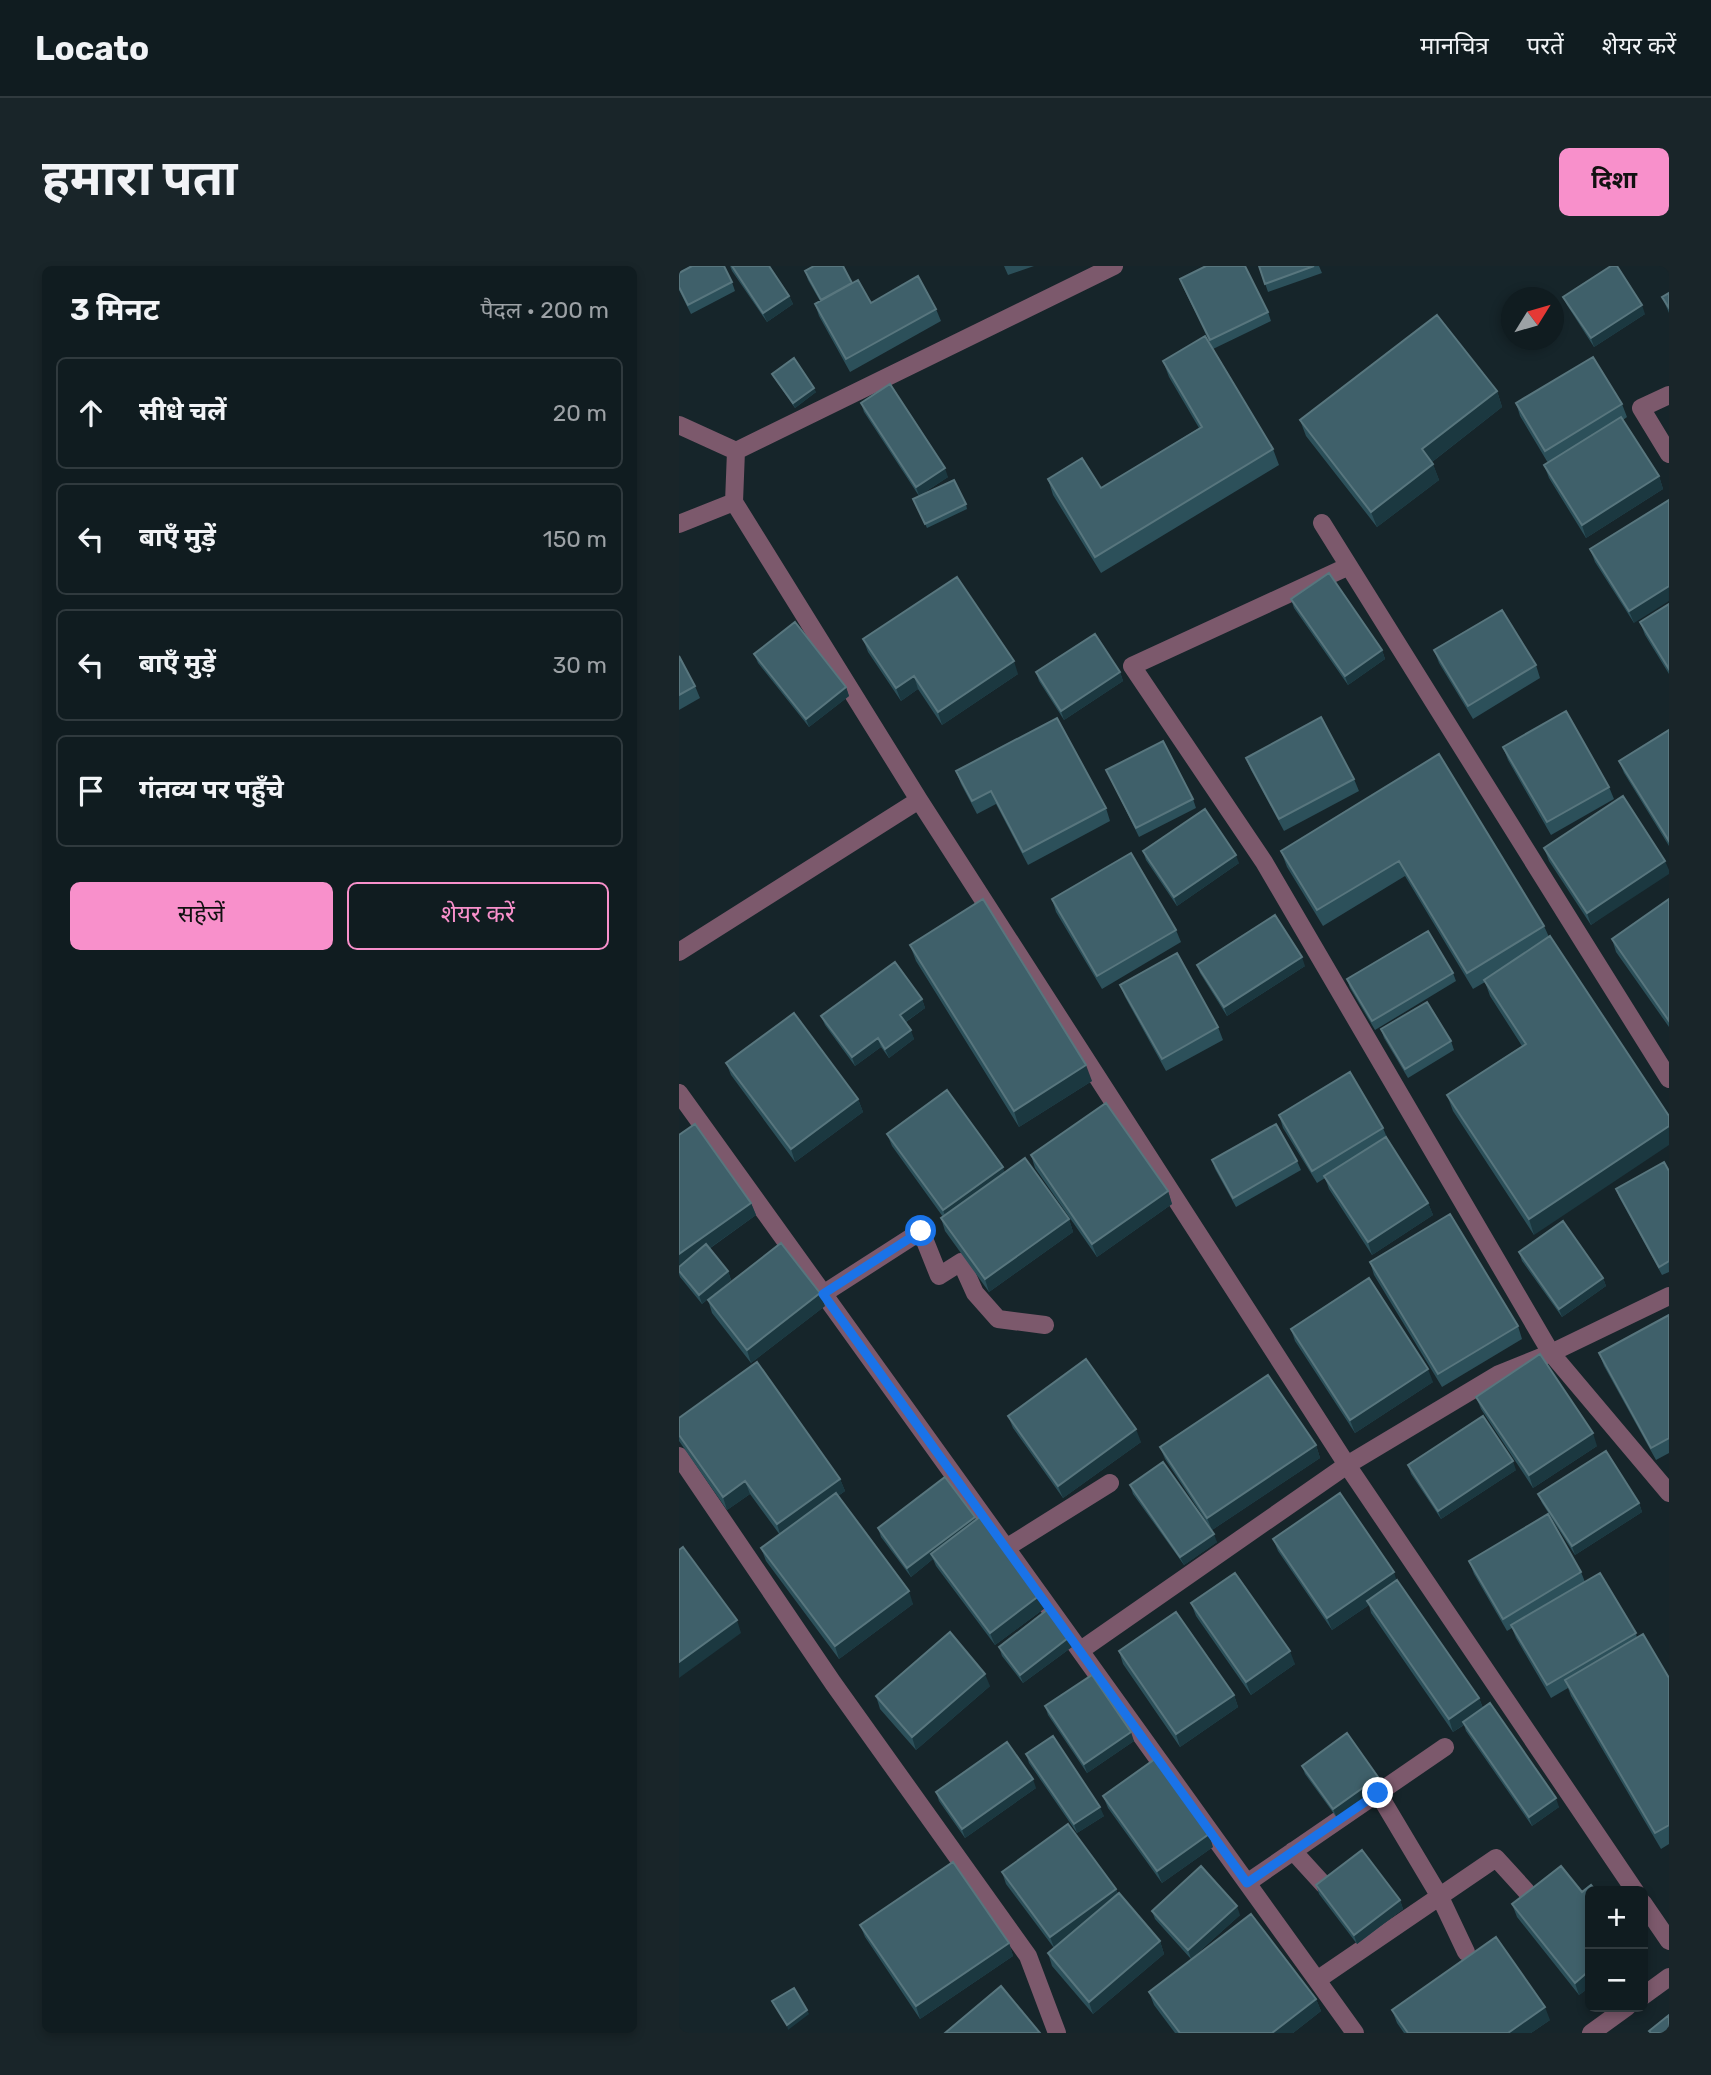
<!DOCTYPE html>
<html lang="hi">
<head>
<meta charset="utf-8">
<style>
  body { margin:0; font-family:Rubik,"Noto Sans Devanagari",sans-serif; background:#192529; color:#f1f3f6 }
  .controls { position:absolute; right:21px; bottom:21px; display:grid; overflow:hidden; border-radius:10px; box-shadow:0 4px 10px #0003 }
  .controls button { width:63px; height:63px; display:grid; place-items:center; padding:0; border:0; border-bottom:2px solid #303a3e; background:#101c20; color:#f1f3f6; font:35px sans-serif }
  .compass { position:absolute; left:822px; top:21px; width:63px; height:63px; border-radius:50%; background:#101c20; box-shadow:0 4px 10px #0003; rotate:53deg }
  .stop { position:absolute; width:21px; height:21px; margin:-16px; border:5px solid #1a73e8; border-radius:50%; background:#fff }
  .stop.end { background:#1a73e8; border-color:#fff; box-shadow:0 2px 7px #0008 }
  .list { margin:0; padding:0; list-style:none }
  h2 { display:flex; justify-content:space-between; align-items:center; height:91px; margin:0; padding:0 28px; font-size:30px }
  h2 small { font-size:23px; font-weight:400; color:#9ca1a5 }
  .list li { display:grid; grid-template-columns:46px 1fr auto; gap:21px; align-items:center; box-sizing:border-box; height:112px; margin:0 14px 14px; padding:0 14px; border:2px solid #303a3e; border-radius:10px }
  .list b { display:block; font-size:26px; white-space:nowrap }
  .list em { font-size:23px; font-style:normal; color:#9ca1a5 }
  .actions { display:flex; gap:14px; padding:21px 28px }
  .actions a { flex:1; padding:16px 0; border:2px solid #f890cb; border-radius:10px; text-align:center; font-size:24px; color:#f890cb }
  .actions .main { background:#f890cb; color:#111 }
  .icon { flex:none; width:38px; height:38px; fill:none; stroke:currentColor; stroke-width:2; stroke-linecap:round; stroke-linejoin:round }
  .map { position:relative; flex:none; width:990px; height:1767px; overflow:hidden; border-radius:10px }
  header { display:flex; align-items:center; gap:42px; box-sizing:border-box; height:98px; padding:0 35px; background:#101c20; border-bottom:2px solid #303a3e }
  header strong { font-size:33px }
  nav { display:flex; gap:38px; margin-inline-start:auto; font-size:24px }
  .intro { display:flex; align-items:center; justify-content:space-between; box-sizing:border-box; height:168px; padding:0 42px }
  h1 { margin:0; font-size:49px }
  .button { padding:18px 32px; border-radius:10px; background:#f890cb; color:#111; font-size:24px; font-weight:700 }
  main { display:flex; gap:42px; padding:0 42px }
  aside { flex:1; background:#101c20; border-radius:10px; box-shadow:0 4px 10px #0003 }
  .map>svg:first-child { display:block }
</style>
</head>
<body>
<header>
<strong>Locato</strong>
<nav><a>मानचित्र</a><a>परतें</a><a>शेयर करें</a></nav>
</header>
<div class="intro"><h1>हमारा पता</h1><a class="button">दिशा</a></div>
<main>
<aside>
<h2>3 मिनट<small>पैदल · 200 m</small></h2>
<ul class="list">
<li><svg class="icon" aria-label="ahead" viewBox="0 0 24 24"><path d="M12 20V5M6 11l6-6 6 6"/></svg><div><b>सीधे चलें</b></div><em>20 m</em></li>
<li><svg class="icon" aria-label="left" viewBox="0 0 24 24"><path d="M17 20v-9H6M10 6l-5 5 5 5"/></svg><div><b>बाएँ मुड़ें</b></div><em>150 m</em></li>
<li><svg class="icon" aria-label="left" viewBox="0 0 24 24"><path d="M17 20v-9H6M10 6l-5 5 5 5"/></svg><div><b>बाएँ मुड़ें</b></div><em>30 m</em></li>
<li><svg class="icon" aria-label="arrive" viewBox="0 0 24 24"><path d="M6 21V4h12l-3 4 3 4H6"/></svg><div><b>गंतव्य पर पहुँचे</b></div></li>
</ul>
<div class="actions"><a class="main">सहेजें</a><a>शेयर करें</a></div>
</aside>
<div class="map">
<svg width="990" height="1767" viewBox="0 0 990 1767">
  <rect width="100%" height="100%" fill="#16252a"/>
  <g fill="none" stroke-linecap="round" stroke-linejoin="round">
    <path stroke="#7c596c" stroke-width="18" d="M990 129 962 142 990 188
      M0 159 57 185
      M57 185 55 236 240 534 668 1199 956 1625
      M57 185 435 0
      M643 257 990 813
      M0 258 55 236
      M670 300 453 400 585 596 872 1087 990 1227
      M0 686 240 534
      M0 827 676 1767
      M144 1028 242 965 260 1010 282 996 296 1027 319 1053 366 1059
      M0 1190 154 1417 349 1690 378 1767
      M327 1282 431 1217
      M402 1384 668 1199 820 1108 872 1087 990 1030
      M699 1527 761 1631 787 1686
      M614 1585 645 1619
      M568 1617 766 1481
      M964 1637 990 1675
      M638 1714 817 1592 847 1625
      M964 1730 990 1711
      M912 1767 948 1741"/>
  </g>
  <path fill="#2c505a" d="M51 0H90L110 30 114 38 88 56 53 5Z
    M325 0H355L329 9Z
    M580 0H640L643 7 589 26Z
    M126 5 173 17 192 37 257 43 262 55 171 106 140 50 136 38 141 35 129 14Z
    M0 7 53 16 56 25 12 48 0 24Z
    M501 13 589 46 592 55 534 83 504 21Z
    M990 27V47L983 31Z
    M884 31 966 48 915 81 888 39Z
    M484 95 594 183 600 199 422 307 374 229 369 213 422 222 520 162 490 111Z
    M93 108 137 126 116 142 95 112Z
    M818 125 823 141 753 196 760 214 698 261 627 170 621 154Z
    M182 137 269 211 240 230 185 146Z
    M837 137 943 138 948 151 944 154 980 210 984 223 907 272 870 212 865 199 869 197 841 150Z
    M990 234 955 357 916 296 911 283Z
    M236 237 287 238 288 243 248 262Z
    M612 333 703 384 706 393 669 419 615 342Z
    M990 338V408L966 369 961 356Z
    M184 373 339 408 263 459 239 423 222 435 189 386Z
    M755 384 857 399 861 412 794 453 760 397Z
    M75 388 167 421 170 430 130 461 79 397Z
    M0 390 16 420 21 432 0 444Z
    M357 406H441L444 415 385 454 360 415Z
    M990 464V580L945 507 940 495Z
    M824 481 930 521 935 533 872 569 829 494Z
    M760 488 865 660 870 671 855 969 774 845 768 829 843 780 811 730 806 716 794 723 726 610 644 660 608 601 602 585Z
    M567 492 675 513 680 525 605 565 572 504Z
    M428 504 514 533 517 542 460 571 431 512Z
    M277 505 427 542 431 555 349 599 317 538 298 548 282 518Z
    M865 582 990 604 912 659 870 595Z
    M464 585 560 597 498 640 467 594Z
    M373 633 497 664 502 676 423 723 377 646Z
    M990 633V761L937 686 933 673Z
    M231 679 413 815 340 861 237 695Z
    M518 699 626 700 548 750 521 707Z
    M774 707 777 715 696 764 671 722 668 713Z
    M441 719 539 761 544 774 487 805 446 731Z
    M243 733 246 742 227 756 235 773 210 792 202 781 176 800 146 759 142 750Z
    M702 763 772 775 775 784 729 812 705 772Z
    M47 797 179 833 184 846 116 896 52 809Z
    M600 849 704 862 709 874 749 937 754 949 693 989 650 923 646 912 638 917 604 862Z
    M208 868 326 907 390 953 394 966 310 1026 266 965 262 952 264 951 213 880Z
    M0 869 72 937 77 949 30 983 49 1005 52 1014 23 1038 1 1011 0 1008Z
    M352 889 489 925 493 938 418 991 356 902Z
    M533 894 618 895 622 904 557 941 536 903Z
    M990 905V1006L983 1009 940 931 937 923Z
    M840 986 924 1012 927 1020 883 1051 843 995Z
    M691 996 839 1060 843 1073 763 1121 695 1009Z
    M29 1034 146 1040 72 1097 33 1047Z
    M990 1049V1187L977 1194 925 1100 920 1087Z
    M612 1063 754 1116 676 1167 616 1075Z
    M797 1131 918 1180 854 1222 802 1143Z
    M329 1150 462 1176 384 1232 334 1162Z
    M0 1152 161 1213 166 1225 159 1230 234 1338 160 1393 87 1295 82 1282 101 1269 71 1228 48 1244 0 1175Z
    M637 1179 641 1192 533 1264 486 1193 481 1181Z
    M729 1199 837 1204 762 1253 732 1208Z
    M451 1219 538 1276 505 1299 454 1228Z
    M859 1228 960 1237 963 1246 896 1289 863 1237Z
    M297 1254 361 1329 366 1342 316 1379 257 1300 254 1293 232 1311 202 1271 199 1262Z
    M594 1273 718 1314 800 1432 804 1442 880 1541 853 1560 787 1465 785 1459 774 1466 692 1347 690 1339 653 1364 599 1285Z
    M790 1295 902 1306 906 1316 957 1367 958 1372 990 1412V1578L982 1583 892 1430 889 1422 872 1432 837 1372 833 1362 828 1365 795 1308Z
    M512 1337 616 1398 572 1429 517 1350Z
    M389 1372 393 1381 344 1417 323 1390 320 1381Z
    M440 1385 555 1429 559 1441 501 1481 444 1398Z
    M311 1420 237 1484 201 1443 197 1430Z
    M366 1440 455 1475 408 1507 369 1449Z
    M347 1488 425 1550 398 1567 350 1497Z
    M623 1500 699 1511 702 1520 658 1552 626 1508Z
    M357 1522 286 1572 260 1535 257 1526Z
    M424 1530 534 1581 483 1617 429 1542Z
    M323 1606 437 1623 439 1628 481 1675 485 1688 414 1748 373 1700 369 1687 375 1682 327 1618Z
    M637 1619 721 1634 724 1643 678 1678 640 1628Z
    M911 1625V1721L900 1729 838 1651 833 1638Z
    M473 1645 561 1649 512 1693 476 1653Z
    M181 1659 330 1677 334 1690 241 1753 186 1671Z
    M470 1726 637 1733 642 1745 614 1767H496L475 1739Z
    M713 1744 871 1754 852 1767H725L718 1757Z"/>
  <path fill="#1b3840" d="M110 30 114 38 88 56 84 47Z
    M963 39 966 48 915 81 912 72Z
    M135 122 137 126 116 142 114 137Z
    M818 125 823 141 749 199 743 183Z
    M754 198 760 214 698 261 692 246Z
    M266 202 269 211 240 230 237 221Z
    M980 210 984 223 907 272 903 259Z
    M990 320V335L955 357 950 345Z
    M703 384 706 393 669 419 666 410Z
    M335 395 339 408 263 459 259 446Z
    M441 406 444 415 385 454 382 445Z
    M235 410 239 423 222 435 217 422Z
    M167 421 170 430 130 461 127 453Z
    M557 589 560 597 498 640 495 631Z
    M986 595 990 604V608L912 659 908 647Z
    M623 691 626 700 548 750 545 741Z
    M243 733 246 742 225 757 221 749Z
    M232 764 235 773 210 792 206 783Z
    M199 772 202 781 176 800 173 791Z
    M407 799 413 815 340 861 335 845Z
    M179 833 184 846 116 896 112 883Z
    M990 860V879L855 969 850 953Z
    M324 901 328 913 269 957 264 944Z
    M489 925 493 938 418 991 413 978Z
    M72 937 77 949 0 1004V988Z
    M749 937 754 949 693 989 689 976Z
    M390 953 394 966 310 1026 306 1013Z
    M49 1005 52 1014 23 1038 20 1029Z
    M924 1012 927 1020 883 1051 880 1043Z
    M141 1027 146 1040 72 1097 68 1084Z
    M749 1103 754 1116 676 1167 671 1154Z
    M457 1163 462 1176 384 1232 379 1220Z
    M914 1167 918 1180 854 1222 850 1209Z
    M637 1179 641 1192 533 1264 528 1252Z
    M834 1195 837 1204 762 1253 759 1245Z
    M161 1213 166 1225 102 1271 98 1258Z
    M66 1215 71 1228 48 1244 44 1231Z
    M960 1237 963 1246 896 1289 893 1280Z
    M296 1251 299 1260 252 1288 254 1293 232 1311 228 1302Z
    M535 1268 538 1276 505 1299 501 1291Z
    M715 1306 719 1319 688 1335 690 1339 653 1364 648 1352Z
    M230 1325 234 1338 160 1393 156 1380Z
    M361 1329 366 1342 316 1379 311 1367Z
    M58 1354 62 1367 0 1412V1396Z
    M389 1372 393 1381 344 1417 341 1409Z
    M611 1385 616 1398 572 1429 567 1416Z
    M306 1408 311 1420 237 1484 233 1471Z
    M555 1429 559 1441 501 1481 497 1468Z
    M800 1432 805 1445 774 1466 770 1453Z
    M452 1466 455 1475 408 1507 405 1498Z
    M699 1511 702 1520 658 1552 654 1543Z
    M354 1513 357 1522 286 1572 283 1563Z
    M877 1532 880 1541 853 1560 850 1551Z
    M421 1541 425 1550 398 1567 395 1558Z
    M530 1568 534 1581 483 1617 478 1605Z
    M437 1623 441 1636 376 1684 371 1671Z
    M721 1634 724 1643 678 1678 675 1669Z
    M558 1640 561 1649 512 1693 509 1684Z
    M481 1675 485 1688 414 1748 410 1736Z
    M330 1677 334 1690 241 1753 237 1740Z
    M911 1704V1721L900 1729 896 1717Z
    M637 1733 642 1745 614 1767H593Z
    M866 1741 871 1754 852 1767H829Z
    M128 1744 130 1748 109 1764 108 1759Z"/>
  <path fill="#3f606a" stroke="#58767e" stroke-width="2" d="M13 0H45L53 16 9 39 0 21V7Z
    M53 0H90L110 30 84 47Z
    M135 0H164L173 17 142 34 126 5Z
    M527 0H566L589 46 531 74 501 13Z
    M580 0H635L586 18Z
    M932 0H938L963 39 912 72 884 31Z
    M239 10 257 43 167 93 136 38 179 14 192 37Z
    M990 27V42L983 31Z
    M758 49 818 125 743 183 754 198 692 246 621 154Z
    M526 70 594 183 416 291 369 213 403 192 422 222 523 161 484 95Z
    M914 91 943 138 866 185 837 137Z
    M115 92 135 122 114 137 93 108Z
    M211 118 266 202 237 221 182 137Z
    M942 151 980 210 903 259 865 199Z
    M275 214 287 238 246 258 234 233Z
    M990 234V320L950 345 911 283Z
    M650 307 703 384 666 410 612 333Z
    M278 311 335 395 259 446 235 410 217 422 184 373Z
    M990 338V403L961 356Z
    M823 344 857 399 789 440 755 384Z
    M116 356 167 421 127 453 75 388Z
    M416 368 441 406 382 445 357 406Z
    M0 390 16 420 0 429Z
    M887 445 930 521 868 556 824 481Z
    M642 451 675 513 600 553 567 492Z
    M378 452 427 542 344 586 312 525 293 535 277 505Z
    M990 464V575L940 495Z
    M484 475 514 533 457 562 427 504Z
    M760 488 865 660 788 707 720 595 638 644 602 585Z
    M944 530 986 595 908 647 865 582Z
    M526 543 557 589 495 631 464 585Z
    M452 587 497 664 418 710 373 633Z
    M304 633 407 799 335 845 231 679Z
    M990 633V755L933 673Z
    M596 649 623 691 545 741 518 699Z
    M749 665 774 707 693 755 668 713Z
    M871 670 990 850V860L850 953 768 829 847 778 805 714Z
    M498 687 539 761 483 793 441 719Z
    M216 696 243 733 221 749 232 764 206 783 199 772 173 791 142 750Z
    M748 736 772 775 726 803 702 763Z
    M115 747 179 833 112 883 47 797Z
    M671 806 704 862 633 905 600 849Z
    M268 824 324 901 264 944 208 868Z
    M427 837 489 925 413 978 352 889Z
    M16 858 72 937 0 988V869Z
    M597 858 618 895 554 932 533 894Z
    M707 871 749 937 689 976 645 910Z
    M346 892 390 953 306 1013 262 952Z
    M985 896 990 905V995L980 1001 937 923Z
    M771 948 839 1060 759 1108 691 996Z
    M884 955 924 1012 880 1043 840 986Z
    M102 977 141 1027 68 1084 29 1034Z
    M27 978 49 1005 20 1029 0 1005V1001Z
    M690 1012 749 1103 671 1154 612 1063Z
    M990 1049V1172L972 1182 920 1087Z
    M861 1088 914 1167 850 1209 797 1131Z
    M407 1093 457 1163 379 1220 329 1150Z
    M78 1096 161 1213 98 1258 66 1215 44 1231 0 1169V1152Z
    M589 1109 637 1179 528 1252 481 1181Z
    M804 1150 834 1195 759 1245 729 1199Z
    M927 1185 960 1237 893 1280 859 1228Z
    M484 1196 535 1268 501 1291 451 1219Z
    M266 1211 296 1251 228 1302 199 1262Z
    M157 1227 230 1325 156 1380 82 1282Z
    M661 1227 715 1306 648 1352 594 1273Z
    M869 1248 902 1306 824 1353 790 1295Z
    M302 1250 361 1329 311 1367 252 1288Z
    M4 1281 58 1354 0 1396V1284Z
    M556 1307 611 1385 567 1416 512 1337Z
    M921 1307 957 1367 868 1419 832 1359Z
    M718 1314 800 1432 770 1453 688 1335Z
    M368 1344 389 1372 341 1409 320 1381Z
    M497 1346 555 1429 497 1468 440 1385Z
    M271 1366 306 1408 233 1471 197 1430Z
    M964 1368 990 1412V1559L976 1567 886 1414Z
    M413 1409 452 1466 405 1498 366 1440Z
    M811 1437 877 1532 850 1551 784 1456Z
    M668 1467 699 1511 654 1543 623 1500Z
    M374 1470 421 1541 395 1558 347 1488Z
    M328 1476 354 1513 283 1563 257 1526Z
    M476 1493 530 1568 478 1605 424 1530Z
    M389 1558 437 1623 371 1671 323 1606Z
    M683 1584 721 1634 675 1669 637 1619Z
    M274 1596 330 1677 237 1740 181 1659Z
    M522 1600 558 1640 509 1684 473 1645Z
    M882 1600 903 1626 912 1619 917 1625H911V1704L896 1717 833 1638Z
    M440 1627 481 1675 410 1736 369 1687Z
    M572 1648 637 1733 593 1767H501L470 1726Z
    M817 1671 866 1741 829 1767H729L713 1744Z
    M322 1720 361 1767H266Z
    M115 1722 128 1744 108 1759 93 1735Z
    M990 1749V1767H972L970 1765Z"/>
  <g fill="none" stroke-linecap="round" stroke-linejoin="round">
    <path stroke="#1a73e8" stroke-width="9" d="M242 965 144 1028 568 1617 699 1527"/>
  </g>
</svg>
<div class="controls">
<button>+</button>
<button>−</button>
</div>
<svg class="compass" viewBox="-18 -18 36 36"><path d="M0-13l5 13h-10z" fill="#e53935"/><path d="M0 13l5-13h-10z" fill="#9ca1a5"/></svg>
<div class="stop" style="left:242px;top:965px"></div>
<div class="stop end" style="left:699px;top:1527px"></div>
</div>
</main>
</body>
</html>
